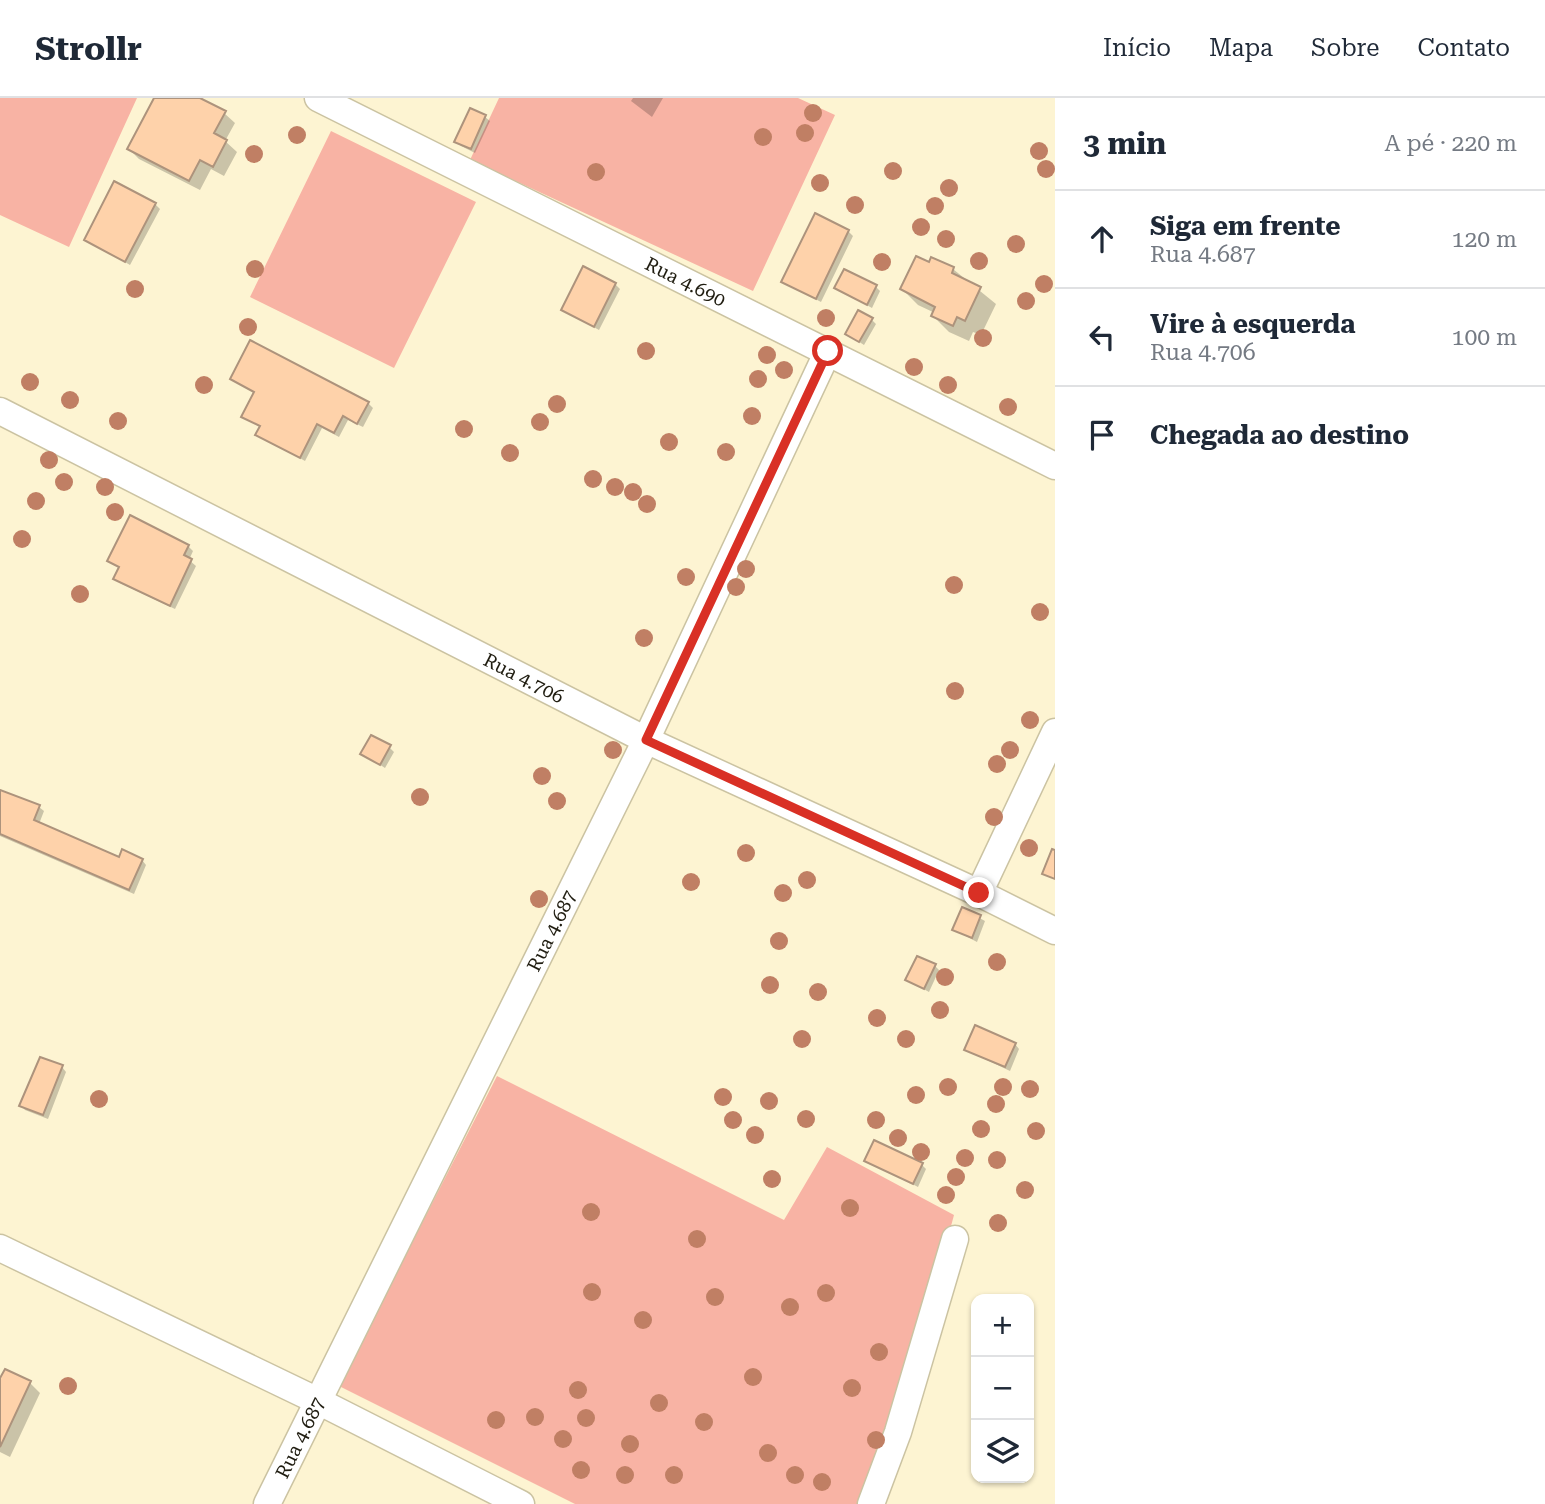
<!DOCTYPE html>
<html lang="pt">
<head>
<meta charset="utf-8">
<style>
  body { margin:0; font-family:"Roboto Serif",serif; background:#f6f6f7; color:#1f2937 }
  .controls { position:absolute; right:21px; bottom:21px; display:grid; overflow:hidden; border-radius:14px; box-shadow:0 2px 5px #0004 }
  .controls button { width:63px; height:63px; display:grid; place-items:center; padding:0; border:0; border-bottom:2px solid #e0e1e3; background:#fff; color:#1f2937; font:35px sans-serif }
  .stop { position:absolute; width:21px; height:21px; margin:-16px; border:5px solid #d93025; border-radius:50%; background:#fff }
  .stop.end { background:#d93025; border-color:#fff; box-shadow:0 2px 7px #0008 }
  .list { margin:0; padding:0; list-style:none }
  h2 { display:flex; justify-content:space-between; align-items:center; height:91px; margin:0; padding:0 28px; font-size:30px }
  h2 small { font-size:23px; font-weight:400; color:#747a83 }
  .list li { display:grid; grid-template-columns:46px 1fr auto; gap:21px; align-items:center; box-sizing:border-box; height:98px; padding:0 28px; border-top:2px solid #e0e1e3 }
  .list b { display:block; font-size:26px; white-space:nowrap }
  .list p { margin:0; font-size:23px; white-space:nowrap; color:#747a83 }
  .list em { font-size:23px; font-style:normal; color:#747a83 }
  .icon { flex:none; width:38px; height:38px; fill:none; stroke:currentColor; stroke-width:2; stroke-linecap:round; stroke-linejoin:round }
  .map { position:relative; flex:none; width:1055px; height:1406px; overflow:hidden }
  header { display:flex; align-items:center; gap:42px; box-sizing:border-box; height:98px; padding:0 35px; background:#fff; border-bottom:2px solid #e0e1e3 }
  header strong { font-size:33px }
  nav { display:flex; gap:38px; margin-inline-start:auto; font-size:24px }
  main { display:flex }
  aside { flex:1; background:#fff }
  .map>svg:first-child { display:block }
</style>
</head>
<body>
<header>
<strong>Strollr</strong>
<nav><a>Início</a><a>Mapa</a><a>Sobre</a><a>Contato</a></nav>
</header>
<main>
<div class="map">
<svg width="1055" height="1406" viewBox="0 0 1055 1406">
  <rect width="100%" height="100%" fill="#fdf4d2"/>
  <path fill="#f8b3a4" d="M0 0H137L69 149 0 117Z
    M499 0H798L835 17 753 193 470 62Z
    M331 33 476 104 394 270 250 199Z
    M497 978 784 1122 827 1049 954 1117 884 1377 866 1406H575L339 1288Z"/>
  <path fill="#0003" d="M156 0H197L224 15 235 25 225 43 237 54 224 78 211 71 200 92 139 61 129 51Z
    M633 0H663L652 19 631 3Z
    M485 19 490 23 475 55 461 48 456 43Z
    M155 106 160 111 130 167 86 141Z
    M848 133 853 138 821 204 783 184Z
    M929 166 953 171 996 206 981 237 973 234 969 243 949 234 933 218 935 215 918 207 902 191Z
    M615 186 620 191 599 232 563 212Z
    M876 189 880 193 872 210 836 190Z
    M871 221 876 226 864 247 847 236Z
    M232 281 368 305 373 310 363 329 348 322 339 339 322 330 305 363 257 336 261 330 243 318 255 295Z
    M188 448 193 453 189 462 196 468 175 511 120 485 115 480 120 470 109 462Z
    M389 649 394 654 385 670 362 655Z
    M0 694 39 709 44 713 39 726 120 761 142 762 146 767 134 796 0 738Z
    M963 811 985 823 977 844 954 832Z
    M935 868 939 872 929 894 907 882Z
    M1015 946 1019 951 1010 973 966 952Z
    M62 969 66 974 48 1021 25 1012 21 1007Z
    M866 1062 922 1067 926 1071 918 1089Z
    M5 1273 30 1285 40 1295 10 1359 0 1354V1284Z"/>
  <path fill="#fed2aa" stroke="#ad937c" stroke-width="2" d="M154 0H200L226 13 214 35 227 42 213 69 200 62 189 83 127 51Z
    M470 10 486 17 471 51 454 44Z
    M114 83 156 105 125 164 84 142Z
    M815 115 849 132 816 201 781 184Z
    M916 158 929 164 931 159 954 169 952 175 981 189 965 223 957 219 953 228 931 218 935 209 900 191Z
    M583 168 616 185 594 229 561 212Z
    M844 171 877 187 867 207 834 190Z
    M858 212 873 220 859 244 845 236Z
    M250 242 369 304 357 326 343 318 334 335 317 326 300 360 255 337 260 328 241 319 254 294 230 281Z
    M130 417 189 447 184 457 192 461 170 508 113 481 119 469 107 463Z
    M371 637 391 647 380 667 360 656Z
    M0 692 40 707 34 722 119 759 122 751 143 761 129 792 0 736Z
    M1052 751 1055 752V781L1042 776Z
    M962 809 981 817 972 840 952 832Z
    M917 858 936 866 924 891 905 882Z
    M975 927 1016 945 1005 969 964 952Z
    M40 959 63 967 43 1017 19 1008Z
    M874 1042 923 1065 913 1086 864 1063Z
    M5 1271 31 1283 0 1349V1280Z"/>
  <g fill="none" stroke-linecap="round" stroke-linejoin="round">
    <g stroke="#cbc3a2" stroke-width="29">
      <g id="street">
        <path id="s1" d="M318 0 1055 368"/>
        <path id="s2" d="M0 313 646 642 979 795 1055 833"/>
        <path d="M979 795 1055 634"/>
        <path d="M0 1150 320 1304 521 1406"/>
        <path id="s3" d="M267 1406 646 642 828 253"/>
        <path d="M871 1406 898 1334 955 1141"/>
      </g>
    </g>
    <use href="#street" stroke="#fff" stroke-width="26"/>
  </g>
  <g fill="#c07f64">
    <circle cx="813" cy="15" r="9"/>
    <circle cx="805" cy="35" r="9"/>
    <circle cx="297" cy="37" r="9"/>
    <circle cx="763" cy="39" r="9"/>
    <circle cx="1039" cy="53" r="9"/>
    <circle cx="254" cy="56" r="9"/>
    <circle cx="1046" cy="71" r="9"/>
    <circle cx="893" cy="73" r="9"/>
    <circle cx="596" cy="74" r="9"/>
    <circle cx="820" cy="85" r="9"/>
    <circle cx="949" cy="90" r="9"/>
    <circle cx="855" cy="107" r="9"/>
    <circle cx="935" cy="108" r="9"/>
    <circle cx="921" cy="129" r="9"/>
    <circle cx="946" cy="141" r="9"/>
    <circle cx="1016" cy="146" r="9"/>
    <circle cx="979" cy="163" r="9"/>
    <circle cx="882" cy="164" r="9"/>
    <circle cx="255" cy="171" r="9"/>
    <circle cx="1044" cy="186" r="9"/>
    <circle cx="135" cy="191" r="9"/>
    <circle cx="1026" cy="203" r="9"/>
    <circle cx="826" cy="220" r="9"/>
    <circle cx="248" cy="229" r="9"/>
    <circle cx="983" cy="240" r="9"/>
    <circle cx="646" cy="253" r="9"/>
    <circle cx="767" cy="257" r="9"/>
    <circle cx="914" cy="269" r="9"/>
    <circle cx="784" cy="272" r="9"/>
    <circle cx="758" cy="281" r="9"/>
    <circle cx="30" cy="284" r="9"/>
    <circle cx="204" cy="287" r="9"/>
    <circle cx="948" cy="287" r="9"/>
    <circle cx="70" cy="302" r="9"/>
    <circle cx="557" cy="306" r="9"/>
    <circle cx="1008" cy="309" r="9"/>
    <circle cx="752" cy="318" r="9"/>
    <circle cx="118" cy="323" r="9"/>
    <circle cx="540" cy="324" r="9"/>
    <circle cx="464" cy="331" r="9"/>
    <circle cx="669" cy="344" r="9"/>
    <circle cx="726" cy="354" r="9"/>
    <circle cx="510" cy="355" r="9"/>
    <circle cx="49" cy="362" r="9"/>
    <circle cx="593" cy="381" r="9"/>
    <circle cx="64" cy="384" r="9"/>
    <circle cx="105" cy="389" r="9"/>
    <circle cx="615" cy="389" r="9"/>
    <circle cx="633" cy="394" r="9"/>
    <circle cx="36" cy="403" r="9"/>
    <circle cx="647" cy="406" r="9"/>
    <circle cx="115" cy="414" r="9"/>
    <circle cx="22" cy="441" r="9"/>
    <circle cx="746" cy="471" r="9"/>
    <circle cx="686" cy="479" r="9"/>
    <circle cx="954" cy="487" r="9"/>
    <circle cx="736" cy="489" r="9"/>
    <circle cx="80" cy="496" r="9"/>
    <circle cx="1040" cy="514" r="9"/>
    <circle cx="644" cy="540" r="9"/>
    <circle cx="955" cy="593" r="9"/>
    <circle cx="1030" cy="622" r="9"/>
    <circle cx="613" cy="652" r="9"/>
    <circle cx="1010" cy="652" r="9"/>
    <circle cx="997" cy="666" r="9"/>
    <circle cx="542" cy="678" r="9"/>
    <circle cx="420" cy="699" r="9"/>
    <circle cx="557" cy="703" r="9"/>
    <circle cx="994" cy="719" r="9"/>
    <circle cx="1029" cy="750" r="9"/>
    <circle cx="746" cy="755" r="9"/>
    <circle cx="807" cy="782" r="9"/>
    <circle cx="691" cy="784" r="9"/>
    <circle cx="783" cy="795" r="9"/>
    <circle cx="539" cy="801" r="9"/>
    <circle cx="779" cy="843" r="9"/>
    <circle cx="997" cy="864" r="9"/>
    <circle cx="945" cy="879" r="9"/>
    <circle cx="770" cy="887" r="9"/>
    <circle cx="818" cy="894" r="9"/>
    <circle cx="940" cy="912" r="9"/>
    <circle cx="877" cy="920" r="9"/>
    <circle cx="802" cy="941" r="9"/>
    <circle cx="906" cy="941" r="9"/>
    <circle cx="948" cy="989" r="9"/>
    <circle cx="1003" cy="989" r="9"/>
    <circle cx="1030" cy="991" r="9"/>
    <circle cx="916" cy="997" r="9"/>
    <circle cx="723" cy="999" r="9"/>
    <circle cx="99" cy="1001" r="9"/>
    <circle cx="769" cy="1003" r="9"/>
    <circle cx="996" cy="1006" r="9"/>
    <circle cx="806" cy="1021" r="9"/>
    <circle cx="733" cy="1022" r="9"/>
    <circle cx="876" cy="1022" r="9"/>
    <circle cx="981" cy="1031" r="9"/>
    <circle cx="1036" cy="1033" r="9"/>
    <circle cx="755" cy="1037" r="9"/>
    <circle cx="898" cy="1040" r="9"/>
    <circle cx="921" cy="1054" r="9"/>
    <circle cx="965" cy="1060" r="9"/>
    <circle cx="997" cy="1062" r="9"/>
    <circle cx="956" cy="1079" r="9"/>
    <circle cx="772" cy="1081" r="9"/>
    <circle cx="1025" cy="1092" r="9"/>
    <circle cx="946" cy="1097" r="9"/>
    <circle cx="850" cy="1110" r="9"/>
    <circle cx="591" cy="1114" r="9"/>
    <circle cx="998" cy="1125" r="9"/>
    <circle cx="697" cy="1141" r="9"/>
    <circle cx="592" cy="1194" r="9"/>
    <circle cx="826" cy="1195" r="9"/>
    <circle cx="715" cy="1199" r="9"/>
    <circle cx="790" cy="1209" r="9"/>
    <circle cx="643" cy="1222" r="9"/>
    <circle cx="879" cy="1254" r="9"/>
    <circle cx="753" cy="1279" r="9"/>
    <circle cx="68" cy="1288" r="9"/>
    <circle cx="852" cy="1290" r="9"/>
    <circle cx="578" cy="1292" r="9"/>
    <circle cx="659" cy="1305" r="9"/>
    <circle cx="535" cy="1319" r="9"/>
    <circle cx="586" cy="1320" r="9"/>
    <circle cx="496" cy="1322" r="9"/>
    <circle cx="704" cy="1324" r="9"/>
    <circle cx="563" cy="1341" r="9"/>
    <circle cx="876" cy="1342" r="9"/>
    <circle cx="630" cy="1346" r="9"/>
    <circle cx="768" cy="1355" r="9"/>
    <circle cx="581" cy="1372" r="9"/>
    <circle cx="625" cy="1377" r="9"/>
    <circle cx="674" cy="1377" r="9"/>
    <circle cx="795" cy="1377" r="9"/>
    <circle cx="822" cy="1384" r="9"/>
  </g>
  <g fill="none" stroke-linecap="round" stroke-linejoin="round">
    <path stroke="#d93025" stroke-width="9" d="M828 253 646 642 979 795"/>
  </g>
  <g text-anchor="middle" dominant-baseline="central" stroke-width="6" stroke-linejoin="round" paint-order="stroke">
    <g font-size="19" fill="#201d11" stroke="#fff">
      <text stroke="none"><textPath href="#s1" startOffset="411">Rua 4.690</textPath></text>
      <text stroke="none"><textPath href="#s2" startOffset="588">Rua 4.706</textPath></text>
      <text stroke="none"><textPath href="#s3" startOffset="640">Rua 4.687</textPath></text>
      <text stroke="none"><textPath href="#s3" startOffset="74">Rua 4.687</textPath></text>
    </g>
  </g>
</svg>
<div class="controls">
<button>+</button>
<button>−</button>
<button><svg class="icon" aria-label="layers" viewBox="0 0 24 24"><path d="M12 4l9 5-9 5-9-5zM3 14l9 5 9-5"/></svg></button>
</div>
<div class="stop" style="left:828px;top:253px"></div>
<div class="stop end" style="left:979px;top:795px"></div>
</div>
<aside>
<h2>3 min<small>A pé · 220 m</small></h2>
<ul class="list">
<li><svg class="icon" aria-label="ahead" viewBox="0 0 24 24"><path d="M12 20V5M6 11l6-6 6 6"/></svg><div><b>Siga em frente</b><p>Rua 4.687</p></div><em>120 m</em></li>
<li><svg class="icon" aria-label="left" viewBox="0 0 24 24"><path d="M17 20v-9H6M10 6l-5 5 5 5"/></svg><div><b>Vire à esquerda</b><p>Rua 4.706</p></div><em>100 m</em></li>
<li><svg class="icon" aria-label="arrive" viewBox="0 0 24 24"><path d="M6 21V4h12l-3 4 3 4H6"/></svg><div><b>Chegada ao destino</b></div></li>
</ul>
</aside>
</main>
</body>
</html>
